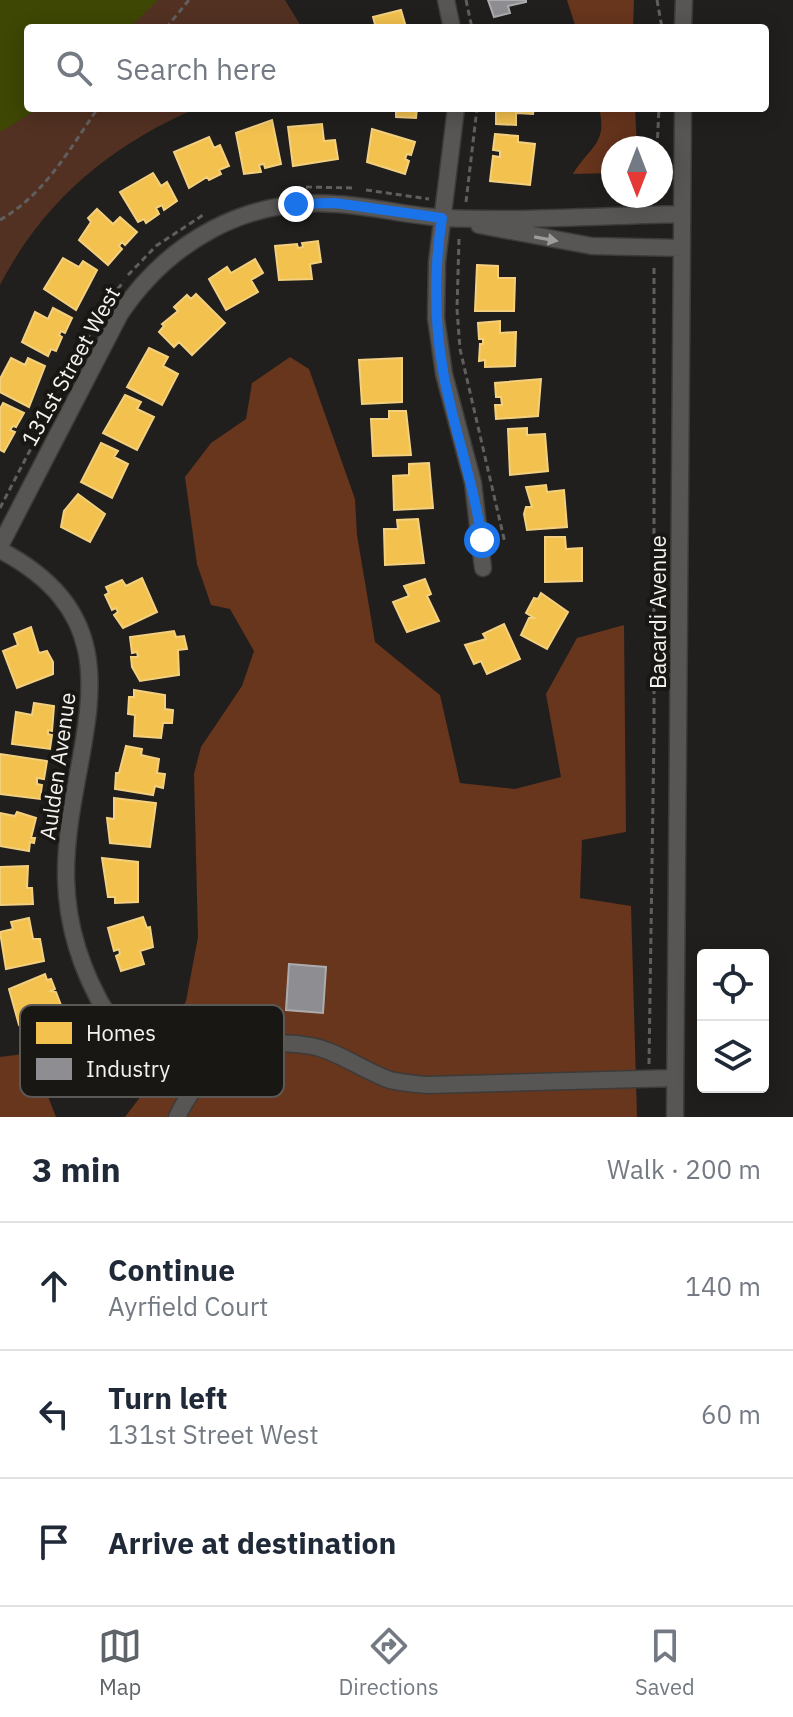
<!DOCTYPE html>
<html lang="en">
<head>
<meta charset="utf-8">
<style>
  body { margin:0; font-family:"IBM Plex Sans",sans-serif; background:#f2f2f3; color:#1f2937 }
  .controls { position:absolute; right:24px; bottom:24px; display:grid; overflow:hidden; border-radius:8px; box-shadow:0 4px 20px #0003 }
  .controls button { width:72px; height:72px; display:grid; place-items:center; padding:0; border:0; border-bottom:2px solid #e0e1e3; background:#fff; color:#1f2937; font:40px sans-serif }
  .compass { position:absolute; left:601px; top:136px; width:72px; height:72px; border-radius:50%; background:#fff; box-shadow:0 4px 20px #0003; rotate:180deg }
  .stop { position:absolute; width:24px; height:24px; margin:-18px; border:6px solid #1a73e8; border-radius:50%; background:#fff }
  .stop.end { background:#1a73e8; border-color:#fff; box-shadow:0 2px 8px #0008 }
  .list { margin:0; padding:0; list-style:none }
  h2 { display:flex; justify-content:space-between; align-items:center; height:104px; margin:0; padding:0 32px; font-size:34px }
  h2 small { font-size:26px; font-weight:400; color:#747a83 }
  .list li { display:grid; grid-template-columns:52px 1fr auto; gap:24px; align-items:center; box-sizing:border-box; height:128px; padding:0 32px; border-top:2px solid #e0e1e3 }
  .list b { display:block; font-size:30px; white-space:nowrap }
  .list p { margin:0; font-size:26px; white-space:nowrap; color:#747a83 }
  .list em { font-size:26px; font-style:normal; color:#747a83 }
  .icon { flex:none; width:44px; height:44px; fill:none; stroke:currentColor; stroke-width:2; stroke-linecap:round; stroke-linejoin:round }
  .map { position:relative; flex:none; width:793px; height:1117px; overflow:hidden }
  .search { position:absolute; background:#fff; box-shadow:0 4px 20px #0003; left:24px; right:24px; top:24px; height:88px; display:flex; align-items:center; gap:20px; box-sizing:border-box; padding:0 28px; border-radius:8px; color:#747a83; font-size:30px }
  .sheet { height:488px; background:#fff }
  nav { display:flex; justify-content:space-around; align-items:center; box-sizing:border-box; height:112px; border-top:2px solid #e0e1e3; background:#fff; font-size:22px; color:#747a83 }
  nav a { display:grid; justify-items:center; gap:4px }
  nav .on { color:#5e6369 }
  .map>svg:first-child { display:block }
</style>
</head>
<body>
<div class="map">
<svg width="793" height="1117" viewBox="0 0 793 1117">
  <rect width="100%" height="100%" fill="#211f1d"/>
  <path fill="#523122" d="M66 0H285L302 28H28V108H197C111 145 44 200 0 285V15Z"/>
  <path fill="#68351d" d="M567 0H634L633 28H576Z
    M599 108H635L637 148H613V173L573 174C590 146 608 144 599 108Z
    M290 357 309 369 355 499 357 535 375 642 440 695 460 783 515 789 561 777 546 694 577 638 624 625 626 832 582 840 580 898 631 906 637 1117H125L141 1096 186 1001 198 937 194 774 201 747 242 686 254 651 230 609 211 605 197 564 185 477 211 443 246 419 252 383Z
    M31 1053 56 1117H0V1057Z"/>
  <path fill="#3e4703" d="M0 0H158L129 28H28V108H40L0 132Z"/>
  <path fill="#f2c14e" stroke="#f3d07f" stroke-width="2" d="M401 10 406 27 376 28 373 17Z
    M396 108H417L416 118 396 117Z
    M496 108H534L533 114 516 113V125L496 124Z
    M272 120 281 164 265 168 264 164 259 165 261 172 244 174 236 133Z
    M322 124 324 141 335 140 338 159 293 166 288 127Z
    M372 129 415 142 411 155 407 154 405 159 409 161 405 174 367 162Z
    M495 134 518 136V142L535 144 530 185 490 181 493 156 500 157V151L493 150Z
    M209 137 214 148 220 145 229 166 219 170 221 174 209 180 207 177 189 188 174 152Z
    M153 173 161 186 167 182 177 201 164 210 162 205 156 208 159 214 146 223 144 219 138 222 120 192Z
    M97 209 113 224 120 217 137 232 125 245 122 242 119 246 122 249 108 265 79 240 91 222 88 218Z
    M318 241 321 262 310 264 312 279 279 280 275 246 297 244 298 248 303 247 302 243Z
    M63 258 79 267 83 261 97 270 76 310 44 289Z
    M255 259 263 273 251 280 258 292 226 310 209 279 227 267 231 273Z
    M477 265 498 266V278H515L514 311H475Z
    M196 294 225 323 192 355 179 342 174 347 159 332 164 326 162 324 178 311 174 307 187 295 191 299Z
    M53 308 72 318 65 333 61 331 59 335 62 337 56 351 51 349 48 356 22 342 35 312 48 319Z
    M500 321V333L516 332 515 366 485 367V360L479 361 480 344H483V339H479L478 323Z
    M149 348 168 357 163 366 178 374 162 405 127 387Z
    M11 358 25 365 28 358 45 366 29 407 0 392V379Z
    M402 358V402L362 404 359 360Z
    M541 379 538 416 496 419 495 405H502L501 397H496L495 383Z
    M125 395 141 402 137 409 154 417 137 450 103 433Z
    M3 403 24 413 16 427 13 426 10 430 15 432 4 452 0 450V409Z
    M389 411H406L411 455 373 456 371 419H389Z
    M527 428V435L545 434 548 471 510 475 508 429Z
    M101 443 118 451 114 457 128 464 112 498 81 482Z
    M429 463 433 508 394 510 393 476 409 475V464Z
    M546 485 547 492 564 490 567 527 527 530 524 514 526 507H532L526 487Z
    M78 494 105 514 90 542 61 527 64 511Z
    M418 519 424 563 385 565 384 529H398L397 520Z
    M545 537H565L566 549 582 548V581L545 582Z
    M142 578 157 612 123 628 114 615 118 612 116 608 112 610 105 595 109 593 106 587 122 580 126 586Z
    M425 579 431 594 427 596 439 621 407 632 393 602 409 596 404 586Z
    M541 593 568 612 547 649 521 635 529 618H534L526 613 534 598 538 599Z
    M504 624 520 659 487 674 481 661 474 664 465 645 486 639 483 634Z
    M31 627 39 653 47 651 53 662V674L17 688 3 651 18 645 14 634Z
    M174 631 176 637 184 636 187 649 178 650 179 675 140 681 132 667 131 657H138L137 652 132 653 130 637Z
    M134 690 165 695V709L173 710 172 723H163L161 738 134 736 135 715 128 714 129 697H134Z
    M34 703 54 706 52 731 48 730V734L52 735 50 749 12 744 16 712 32 715Z
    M126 746 142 749 141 755 159 759 157 773 165 774 163 788 155 786 153 795 115 789 116 773H119Z
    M0 754 47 761 44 779 37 778V784L42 785 40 799 0 794Z
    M114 798 156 803 150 847 110 843 107 818 114 819Z
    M17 812 36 818 31 838H35L34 843 30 842 29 851 0 846V813L15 816Z
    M102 858 138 862V902L115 903V897H108Z
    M28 866 27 888H32L33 904 0 905V867Z
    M143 917 147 928 150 927 153 947 140 951 144 964 121 971 116 956 120 954 119 949 114 951 108 928Z
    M29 918 33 939H40L44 961 6 969 0 932 13 929 11 922Z
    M45 974 47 980 51 979 55 989 51 991 56 992 62 1008 19 1025 9 989Z"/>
  <path fill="#8d8d92" stroke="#acacae" stroke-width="2" d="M488 0H526V2L508 6 510 13 494 17Z
    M289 964 326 967 323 1013 286 1010Z"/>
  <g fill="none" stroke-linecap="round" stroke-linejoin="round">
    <g stroke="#3c3b39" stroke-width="19">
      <path id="minor" d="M446 0 452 28
        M683 28 684 0
        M456 108 437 262 436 318 444 374 473 483 483 568
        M479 225 592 246 682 248
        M0 546 120 314C169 241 247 197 336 204 373 206 408 216 445 218 523 221 603 216 682 214
        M0 550C152 630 64 749 66 878 67 929 83 975 109 1017
        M177 1117C204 1061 248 1034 311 1046 338 1051 364 1071 390 1080 402 1083 415 1084 427 1085L675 1078
        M675 1117 683 108"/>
    </g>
    <path stroke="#605f5e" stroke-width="3" stroke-dasharray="6 4" stroke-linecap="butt" d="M466 0 472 28
      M657 0 662 28
      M166 28 189 0
      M657 148 659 108
      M306 187 354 188
      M366 190 429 199
      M466 202 477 108
      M0 220C45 194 69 150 98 108
      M459 239 457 309 460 349 505 543
      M128 275 156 246 203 215
      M82 349 106 304 124 281
      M0 508 66 381
      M649 1064 654 733V264"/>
    <use href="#minor" stroke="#585654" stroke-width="16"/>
  </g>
  <defs><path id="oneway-solid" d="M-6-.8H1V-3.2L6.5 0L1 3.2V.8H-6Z" transform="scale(2)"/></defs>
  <use fill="#9f9d9b" href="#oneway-solid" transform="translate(546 239) rotate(10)"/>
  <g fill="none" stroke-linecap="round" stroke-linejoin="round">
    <path stroke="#1a73e8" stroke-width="10" d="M296 204 335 203 442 218C434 269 434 320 443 371 453 428 474 482 482 540"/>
  </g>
  <g text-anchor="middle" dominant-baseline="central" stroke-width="8" stroke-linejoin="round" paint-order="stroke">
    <g font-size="22" fill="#f5f3f1" stroke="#191713">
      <text transform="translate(70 366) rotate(-61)">131st Street West</text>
      <text transform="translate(657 612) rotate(-90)">Bacardi Avenue</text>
      <text transform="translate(57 766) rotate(-82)">Aulden Avenue</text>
    </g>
  </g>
  <rect x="20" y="1005" width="264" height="92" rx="12" fill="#191713" stroke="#5b5956" stroke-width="2"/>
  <rect x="36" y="1022" width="36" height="22" fill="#f2c14e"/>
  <rect x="36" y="1058" width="36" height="22" fill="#8d8d92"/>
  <g font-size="22" fill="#f5f3f1">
    <text x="86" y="1041">Homes</text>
    <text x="86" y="1077">Industry</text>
  </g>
</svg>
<div class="controls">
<button><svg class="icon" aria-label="locate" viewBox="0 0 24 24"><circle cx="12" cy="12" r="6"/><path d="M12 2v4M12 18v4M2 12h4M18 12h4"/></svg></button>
<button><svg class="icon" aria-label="layers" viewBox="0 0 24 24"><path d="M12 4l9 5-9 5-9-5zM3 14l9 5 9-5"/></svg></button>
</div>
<svg class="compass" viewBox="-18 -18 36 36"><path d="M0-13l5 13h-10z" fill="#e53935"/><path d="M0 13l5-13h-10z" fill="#747a83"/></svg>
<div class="stop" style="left:482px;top:540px"></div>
<div class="stop end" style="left:296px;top:204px"></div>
<div class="search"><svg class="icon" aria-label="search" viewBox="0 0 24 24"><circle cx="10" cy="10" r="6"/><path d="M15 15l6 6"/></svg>Search here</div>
</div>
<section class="sheet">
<h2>3 min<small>Walk · 200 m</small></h2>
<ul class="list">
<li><svg class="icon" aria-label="ahead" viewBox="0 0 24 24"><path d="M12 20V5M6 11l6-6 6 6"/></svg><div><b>Continue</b><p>Ayrfield Court</p></div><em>140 m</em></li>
<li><svg class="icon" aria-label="left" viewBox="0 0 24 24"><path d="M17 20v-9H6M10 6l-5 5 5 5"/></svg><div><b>Turn left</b><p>131st Street West</p></div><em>60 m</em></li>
<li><svg class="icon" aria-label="arrive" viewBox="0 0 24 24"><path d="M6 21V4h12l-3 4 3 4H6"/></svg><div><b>Arrive at destination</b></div></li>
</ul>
</section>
<nav>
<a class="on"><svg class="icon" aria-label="map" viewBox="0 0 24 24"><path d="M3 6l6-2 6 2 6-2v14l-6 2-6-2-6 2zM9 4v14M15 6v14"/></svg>Map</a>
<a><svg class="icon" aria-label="directions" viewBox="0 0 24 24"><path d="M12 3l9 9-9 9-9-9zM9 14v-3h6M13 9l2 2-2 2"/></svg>Directions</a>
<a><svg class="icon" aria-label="saved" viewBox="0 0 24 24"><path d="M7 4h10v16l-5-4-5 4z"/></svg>Saved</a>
</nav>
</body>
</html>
